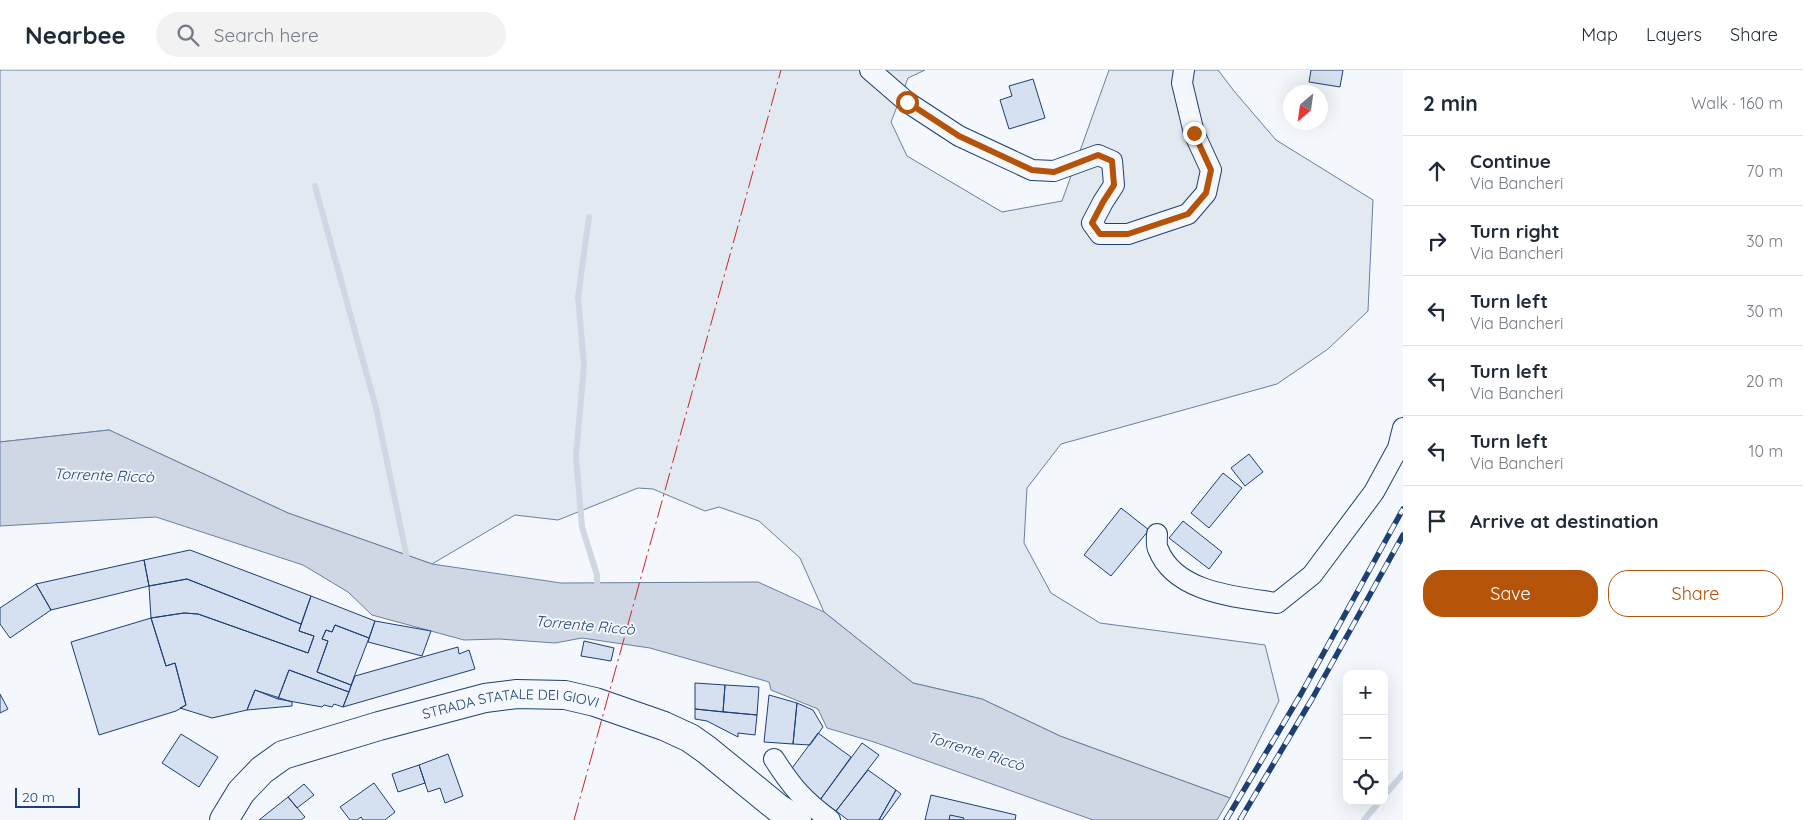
<!DOCTYPE html>
<html lang="en">
<head>
<meta charset="utf-8">
<style>
  body { margin:0; font-family:Quicksand,sans-serif; background:#f2f2f3; color:#1f2937 }
  .controls { position:absolute; right:15px; bottom:15px; display:grid; overflow:hidden; border-radius:10px; box-shadow:0 5px 20px #0002 }
  .controls button { width:45px; height:45px; display:grid; place-items:center; padding:0; border:0; border-bottom:1px solid #e0e1e3; background:#fff; color:#1f2937; font:25px sans-serif }
  .compass { position:absolute; left:1283px; top:15px; width:45px; height:45px; border-radius:50%; background:#fff; box-shadow:0 5px 20px #0002; rotate:209deg }
  .scale { position:absolute; left:15px; bottom:12px; width:65px; box-sizing:border-box; padding-left:5px; border:2px solid #1d3f73; border-top:0; font-size:14px; line-height:18px; white-space:nowrap; color:#1d3f73; -webkit-text-stroke:4px #f4f7fb; paint-order:stroke }
  .stop { position:absolute; width:15px; height:15px; margin:-11px; border:4px solid #b45309; border-radius:50%; background:#fff }
  .stop.end { background:#b45309; border-color:#fff; box-shadow:0 1px 5px #0008 }
  .list { margin:0; padding:0; list-style:none }
  h2 { display:flex; justify-content:space-between; align-items:center; height:65px; margin:0; padding:0 20px; font-size:21px }
  h2 small { font-size:16px; font-weight:400; color:#747a83 }
  .list li { display:grid; grid-template-columns:32px 1fr auto; gap:15px; align-items:center; box-sizing:border-box; height:70px; padding:0 20px; border-top:1px solid #e0e1e3 }
  .list b { display:block; font-size:19px; white-space:nowrap }
  .list p { margin:0; font-size:16px; white-space:nowrap; color:#747a83 }
  .list em { font-size:16px; font-style:normal; color:#747a83 }
  .actions { display:flex; gap:10px; padding:15px 20px }
  .actions a { flex:1; padding:11px 0; border:1px solid #b45309; border-radius:20px; text-align:center; font-size:18px; color:#b45309 }
  .actions .main { background:#b45309; color:#fff }
  .icon { flex:none; width:28px; height:28px; fill:none; stroke:currentColor; stroke-width:2; stroke-linecap:round; stroke-linejoin:round }
  .map { position:relative; flex:none; width:1403px; height:750px; overflow:hidden }
  header { display:flex; align-items:center; gap:30px; box-sizing:border-box; height:70px; padding:0 25px; background:#fff; border-bottom:1px solid #e0e1e3 }
  header strong { font-size:24px }
  nav { display:flex; gap:28px; margin-inline-start:auto; font-size:18px }
  .search { width:350px; height:45px; background:#f2f2f3; display:flex; align-items:center; gap:12px; box-sizing:border-box; padding:0 18px; border-radius:28px; color:#747a83; font-size:19px }
  main { display:flex }
  aside { flex:1; background:#fff }
  .map>svg:first-child { display:block }
</style>
</head>
<body>
<header>
<strong>Nearbee</strong>
<div class="search"><svg class="icon" aria-label="search" viewBox="0 0 24 24"><circle cx="10" cy="10" r="6"/><path d="M15 15l6 6"/></svg>Search here</div>
<nav><a>Map</a><a>Layers</a><a>Share</a></nav>
</header>
<main>
<div class="map">
<svg width="1403" height="750" viewBox="0 0 1403 750">
  <rect width="100%" height="100%" fill="#f4f7fb"/>
  <path fill="#e3e9f0" stroke="#687fa3" d="M0 0H925L908 8 891 52 907 86 1002 142 1062 131 1109 0H1218L1234 21 1276 70 1373 130 1368 241 1328 279 1277 314 1061 374 1027 418 1024 473 1051 523 1100 553 1265 575 1279 631 1230 728 1060 666 982 629 913 613 824 542 800 488 759 451 719 437 705 441 653 419 638 418 558 450 515 445 432 494 288 443 109 360 0 372Z"/>
  <path fill="#cfd7e4" stroke="#687fa3" d="M109 360 288 443 432 494 561 513 758 512 824 542 913 613 982 629 1060 666 1230 728 1217 750H1093L874 672 827 658 818 639 771 620 769 612 650 578 582 568 555 573 499 569 464 570 372 545 348 522 303 495 156 447 0 456V372Z"/>
  <g fill="none" stroke-linecap="round" stroke-linejoin="round">
    <path stroke="#cfd7e4" stroke-width="6" d="M315 116 376 338 408 493
      M589 147 578 227 584 295 576 387 582 457 597 505V519
      M1384 726 1403 704
      M1364 750 1380 731"/>
  </g>
  <path fill="#d5e0f0" stroke="#1d3f73" d="M1311 0H1343L1340 17 1309 12Z
    M1033 9 1045 48 1009 59 1000 30 1012 26 1009 16Z
    M1249 384 1263 402 1245 416 1231 398Z
    M1223 403 1242 418 1209 458 1191 443Z
    M1121 438 1149 460 1111 506 1084 485Z
    M1183 451 1222 482 1209 499 1169 468Z
    M190 480 311 526 301 554 187 509 149 516 144 490Z
    M144 490 149 516 51 540 36 514Z
    M187 509 301 554 299 561 314 566 308 583 198 544 184 543 151 548 149 516Z
    M36 514 51 540 10 568 0 554V538Z
    M311 526 375 551 369 568 335 555 332 562 326 560 322 569 328 571 317 602 351 615 349 622 289 600 278 629 255 620 247 640 212 648 180 638 186 635 175 593 166 596 151 548 184 543 198 544 308 583 314 566 299 561Z
    M151 548 166 596 175 593 186 635 176 641 99 665 71 572Z
    M375 551 431 561 422 586 368 572Z
    M335 555 369 568 351 615 317 602 328 571 322 569 326 560 332 562Z
    M584 571 614 578 611 591 581 586Z
    M458 577 459 584 469 580 475 599 343 637 355 606Z
    M289 600 349 622 343 637 334 634 332 637 324 635 322 637 278 629Z
    M695 613 725 615 723 642 695 639Z
    M725 615 759 617 757 645 723 642Z
    M255 620 292 632V636L247 640Z
    M0 624 8 639 0 643Z
    M769 625 797 633 793 674 764 672Z
    M797 633 813 640 823 657 810 675 793 674Z
    M695 639 757 645 755 665 738 663V667L707 651 695 649Z
    M818 663 851 687 820 730 787 705Z
    M181 664 218 687 199 717 162 693Z
    M862 673 879 685 836 741 820 730Z
    M448 684 463 726 445 733 440 718 428 722 419 695Z
    M419 695 425 713 398 722 392 704Z
    M868 700 896 720 879 750H848L836 741Z
    M374 713 395 742 385 750H363L361 747 357 750H350L340 737Z
    M304 714 314 725 297 738 288 727Z
    M896 720 901 724 882 750H879Z
    M931 725 1016 745 1015 750H925Z
    M288 727 305 747 301 750H259Z
    M950 745 964 748 963 750H949Z"/>
  <g fill="none" stroke-linecap="round" stroke-linejoin="round">
    <g stroke="#1d3f73" stroke-width="22">
      <path id="street" d="M870 0 907 32 959 66 1032 100 1054 101 1098 85 1112 91 1114 115 1103 132 1092 153 1100 164H1128L1188 144 1206 123 1211 100 1194 63 1182 13 1184 0
        M1157 464C1157 468 1156 475 1158 479 1175 523 1237 527 1277 533L1312 505 1374 422 1398 378 1403 358
        M774 689C792 717 803 730 830 750"/>
    </g>
    <g stroke="#1d3f73" stroke-width="30">
      <g id="primary">
        <path id="s1" d="M224 750 241 722 262 700 283 685 379 656 485 628 517 624 565 625 595 632 664 656 690 668 707 680 778 738 797 750"/>
      </g>
    </g>
    <use href="#street" stroke="#f4f7fb" stroke-width="20"/>
    <use href="#primary" stroke="#f4f7fb" stroke-width="28"/>
    <g stroke="#1d3f73" stroke-width="5.5">
      <path id="rail" d="M1226 750 1301 624 1403 439
        M1240 750 1312 629 1403 465"/>
    </g>
    <use href="#rail" stroke="#f4f7fb" stroke-width="4" stroke-dasharray="11" stroke-linecap="butt"/>
    <path stroke="#c62828" stroke-width="1" stroke-dasharray="18 4 2.5 4" stroke-linecap="butt" d="M574 750 781 0"/>
  </g>
  <g fill="none" stroke-linecap="round" stroke-linejoin="round">
    <path stroke="#b45309" stroke-width="6" d="M907 32 959 66 1032 100 1054 102 1098 85 1112 91 1114 115 1103 132 1092 153 1100 164H1128L1188 144 1206 123 1211 100 1194 63"/>
  </g>
  <g text-anchor="middle" dominant-baseline="central" stroke-width="4" stroke-linejoin="round" paint-order="stroke">
    <g font-size="14" fill="#1d3f73" stroke="#f4f7fb">
      <text stroke="none"><textPath href="#s1" startOffset="324">STRADA STATALE DEI GIOVI</textPath></text>
    </g>
    <g font-size="15" font-style="italic" fill="#1d3f73" stroke="#f4f7fb">
      <text transform="translate(104 405) rotate(2)">Torrente Riccò</text>
      <text transform="translate(585 555) rotate(5)">Torrente Riccò</text>
      <text transform="translate(976 681) rotate(17)">Torrente Riccò</text>
    </g>
  </g>
</svg>
<div class="controls">
<button>+</button>
<button>−</button>
<button><svg class="icon" aria-label="locate" viewBox="0 0 24 24"><circle cx="12" cy="12" r="6"/><path d="M12 2v4M12 18v4M2 12h4M18 12h4"/></svg></button>
</div>
<svg class="compass" viewBox="-18 -18 36 36"><path d="M0-13l5 13h-10z" fill="#e53935"/><path d="M0 13l5-13h-10z" fill="#747a83"/></svg>
<div class="scale">20 m</div>
<div class="stop" style="left:907px;top:32px"></div>
<div class="stop end" style="left:1194px;top:63px"></div>
</div>
<aside>
<h2>2 min<small>Walk · 160 m</small></h2>
<ul class="list">
<li><svg class="icon" aria-label="ahead" viewBox="0 0 24 24"><path d="M12 20V5M6 11l6-6 6 6"/></svg><div><b>Continue</b><p>Via Bancheri</p></div><em>70 m</em></li>
<li><svg class="icon" aria-label="right" viewBox="0 0 24 24"><path d="M7 20v-9h11M14 6l5 5-5 5"/></svg><div><b>Turn right</b><p>Via Bancheri</p></div><em>30 m</em></li>
<li><svg class="icon" aria-label="left" viewBox="0 0 24 24"><path d="M17 20v-9H6M10 6l-5 5 5 5"/></svg><div><b>Turn left</b><p>Via Bancheri</p></div><em>30 m</em></li>
<li><svg class="icon" aria-label="left" viewBox="0 0 24 24"><path d="M17 20v-9H6M10 6l-5 5 5 5"/></svg><div><b>Turn left</b><p>Via Bancheri</p></div><em>20 m</em></li>
<li><svg class="icon" aria-label="left" viewBox="0 0 24 24"><path d="M17 20v-9H6M10 6l-5 5 5 5"/></svg><div><b>Turn left</b><p>Via Bancheri</p></div><em>10 m</em></li>
<li><svg class="icon" aria-label="arrive" viewBox="0 0 24 24"><path d="M6 21V4h12l-3 4 3 4H6"/></svg><div><b>Arrive at destination</b></div></li>
</ul>
<div class="actions"><a class="main">Save</a><a>Share</a></div>
</aside>
</main>
</body>
</html>
